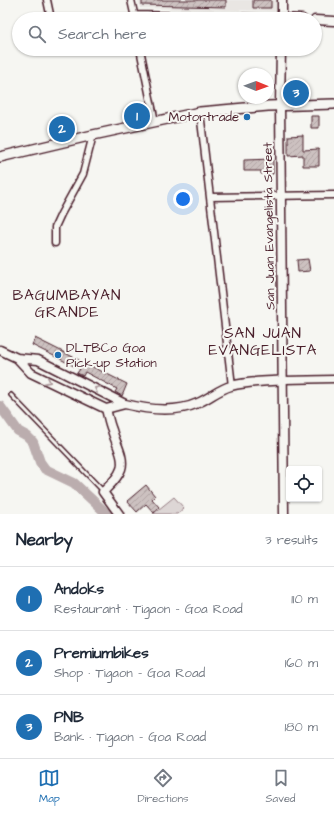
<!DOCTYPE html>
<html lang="en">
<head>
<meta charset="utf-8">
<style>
  body { margin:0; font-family:"Architects Daughter",sans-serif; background:#f6f6f7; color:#1f2937 }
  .controls { position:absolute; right:12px; bottom:12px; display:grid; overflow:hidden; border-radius:4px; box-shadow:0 1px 3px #0004 }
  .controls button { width:36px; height:36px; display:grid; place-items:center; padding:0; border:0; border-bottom:1px solid #e0e1e3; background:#fff; color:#1f2937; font:20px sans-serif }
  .compass { position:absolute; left:238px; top:68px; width:36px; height:36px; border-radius:50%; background:#fff; box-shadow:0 1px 3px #0004; rotate:91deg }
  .you { position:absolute; left:183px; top:199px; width:14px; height:14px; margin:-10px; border:3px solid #fff; border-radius:50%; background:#1a73e8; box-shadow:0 0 0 6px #1a73e833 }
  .badge { display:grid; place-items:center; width:26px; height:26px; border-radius:50%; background:#1f6fb2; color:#fff; font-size:13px; font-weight:700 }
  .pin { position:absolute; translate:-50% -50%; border:2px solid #fff; box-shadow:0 1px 4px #0006 }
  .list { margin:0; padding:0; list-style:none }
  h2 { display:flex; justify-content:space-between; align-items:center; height:52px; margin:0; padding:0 16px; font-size:17px }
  h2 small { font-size:13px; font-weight:400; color:#747a83 }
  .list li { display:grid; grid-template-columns:26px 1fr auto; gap:12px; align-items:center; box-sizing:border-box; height:64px; padding:0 16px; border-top:1px solid #e0e1e3 }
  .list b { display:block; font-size:15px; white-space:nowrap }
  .list p { margin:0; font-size:13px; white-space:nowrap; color:#747a83 }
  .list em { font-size:13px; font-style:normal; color:#747a83 }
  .icon { flex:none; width:22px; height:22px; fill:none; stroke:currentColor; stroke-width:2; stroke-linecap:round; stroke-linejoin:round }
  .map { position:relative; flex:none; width:334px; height:514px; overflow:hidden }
  .search { position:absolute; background:#fff; box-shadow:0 1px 3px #0004; left:12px; right:12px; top:12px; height:44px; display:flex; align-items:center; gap:10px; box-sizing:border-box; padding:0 14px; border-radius:22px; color:#747a83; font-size:15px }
  .sheet { height:244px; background:#fff }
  nav { display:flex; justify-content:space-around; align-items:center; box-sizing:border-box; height:56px; border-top:1px solid #e0e1e3; background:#fff; font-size:11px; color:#747a83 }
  nav a { display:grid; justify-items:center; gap:2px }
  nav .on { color:#1f6fb2 }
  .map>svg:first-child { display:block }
</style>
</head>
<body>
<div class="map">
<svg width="334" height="514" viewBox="0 0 334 514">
  <defs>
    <pattern id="building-hatch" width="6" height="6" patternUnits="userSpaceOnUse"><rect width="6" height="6" fill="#ccc1c0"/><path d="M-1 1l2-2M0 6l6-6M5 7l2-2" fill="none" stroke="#b1a5a5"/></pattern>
  </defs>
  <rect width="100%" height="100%" fill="#f6f6f2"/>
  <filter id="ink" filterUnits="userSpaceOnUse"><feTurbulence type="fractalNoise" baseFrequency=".025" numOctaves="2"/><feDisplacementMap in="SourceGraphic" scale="8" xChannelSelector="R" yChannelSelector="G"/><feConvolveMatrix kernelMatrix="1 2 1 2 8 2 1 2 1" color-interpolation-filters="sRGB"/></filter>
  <g filter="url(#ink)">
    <path fill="#e9e6e3" d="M138 0H277L276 11 140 8Z"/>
    <path fill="#ddd6d5" stroke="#947a80" d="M174 497 184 508 177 514H153Z"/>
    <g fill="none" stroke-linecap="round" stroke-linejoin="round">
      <path stroke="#bbadae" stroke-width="10" d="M0 406 18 431 27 436 33 442 40 462 45 469 74 483 107 514"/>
    </g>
    <path fill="url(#building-hatch)" stroke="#4a1f2b" d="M142 0H226V7L142 5Z
      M253 0H271V8H253Z
      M311 116H319V128H311Z
      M303 135V150L319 149V166H303V155L288 156V136Z
      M273 159V174H261V171H244V160Z
      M308 259 310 271 298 272 297 260Z
      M35 338 127 384 122 396 115 392 117 389 85 372 83 376 77 373 80 369 32 345Z
      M146 485 155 496 152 499 159 507 154 513 146 504 137 512 127 501Z"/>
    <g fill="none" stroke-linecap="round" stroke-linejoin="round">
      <g stroke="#4a1f2b" stroke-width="6">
        <path id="lane" d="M11 395 103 491"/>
      </g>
      <g stroke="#4a1f2b" stroke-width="9">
        <path id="street" d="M47 0 51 19
          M131 0 135 18
          M134 15 282 18
          M140 49 155 122
          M200 112 232 386
          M210 197 334 195
          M55 243V227L61 214 83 174 93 135
          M284 380 334 379"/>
      </g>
      <g stroke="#4a1f2b" stroke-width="11">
        <path id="secondary" d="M282 0V19
          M282 18 302 19
          M315 20 334 21
          M281 49 280 105 284 514
          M0 350 17 358 38 360 125 404C149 410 176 413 198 403 210 398 219 389 231 386 248 381 267 382 284 380
          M17 358 31 373 106 409 125 404
          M106 409C108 416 109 423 112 430 115 442 125 457 121 469 118 478 110 485 103 492L119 514"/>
      </g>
      <g stroke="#4a1f2b" stroke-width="12">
        <path id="primary" d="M0 157 93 135 200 112 268 106 334 104"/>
      </g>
      <use href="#lane" stroke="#f6f6f2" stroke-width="3"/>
      <use href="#street" stroke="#f6f6f2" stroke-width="6"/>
      <use href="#secondary" stroke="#f6f6f2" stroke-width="8"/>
      <use href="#primary" stroke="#f6f6f2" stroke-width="9"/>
    </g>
    <defs><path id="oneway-chevron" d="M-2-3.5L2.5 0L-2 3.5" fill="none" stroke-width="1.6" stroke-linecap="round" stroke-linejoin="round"/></defs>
    <g stroke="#a99598">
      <use href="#oneway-chevron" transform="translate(48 381) rotate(26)"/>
      <use href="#oneway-chevron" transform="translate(97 389) rotate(-153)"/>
    </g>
  </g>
  <g fill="#1f6fb2" stroke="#f6f6f2" stroke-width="1.5">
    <circle cx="247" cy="117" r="4"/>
    <circle cx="58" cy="355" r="4"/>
  </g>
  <g text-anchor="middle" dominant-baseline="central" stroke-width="4" stroke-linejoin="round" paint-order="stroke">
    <g font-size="13" fill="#4a1f2b" stroke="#f6f6f2" text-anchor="end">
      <text x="239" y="117">Motortrade</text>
      <text x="66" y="348" text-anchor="start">DLTBCo Goa<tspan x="66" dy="15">Pick-up Station</tspan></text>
    </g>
    <g font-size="13" fill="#4a1f2b" stroke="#f6f6f2">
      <text transform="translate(269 226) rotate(-91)">San Juan Evangelista Street</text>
    </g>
    <g font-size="15" letter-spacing="1" fill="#4a1f2b" stroke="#f6f6f2">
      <text x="67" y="295">BAGUMBAYAN<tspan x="67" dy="17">GRANDE</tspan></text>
      <text x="263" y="333">SAN JUAN<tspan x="263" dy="17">EVANGELISTA</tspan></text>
    </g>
  </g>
</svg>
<div class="controls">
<button><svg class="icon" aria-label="locate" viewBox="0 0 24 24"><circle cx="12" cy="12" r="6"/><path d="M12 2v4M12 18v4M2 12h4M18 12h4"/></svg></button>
</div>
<svg class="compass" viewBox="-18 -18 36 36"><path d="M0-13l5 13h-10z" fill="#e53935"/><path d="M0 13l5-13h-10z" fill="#747a83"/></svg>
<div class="you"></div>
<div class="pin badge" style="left:137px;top:116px">1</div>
<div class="pin badge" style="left:62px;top:129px">2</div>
<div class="pin badge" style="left:296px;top:93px">3</div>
<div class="search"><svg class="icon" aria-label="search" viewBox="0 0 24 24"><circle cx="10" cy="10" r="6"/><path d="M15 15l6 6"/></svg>Search here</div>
</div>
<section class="sheet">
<h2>Nearby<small>3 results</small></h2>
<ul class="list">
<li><span class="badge">1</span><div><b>Andoks</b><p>Restaurant · Tigaon - Goa Road</p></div><em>110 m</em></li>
<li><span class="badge">2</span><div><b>Premiumbikes</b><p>Shop · Tigaon - Goa Road</p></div><em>160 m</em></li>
<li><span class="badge">3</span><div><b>PNB</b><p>Bank · Tigaon - Goa Road</p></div><em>180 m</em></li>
</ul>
</section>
<nav>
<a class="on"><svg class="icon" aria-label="map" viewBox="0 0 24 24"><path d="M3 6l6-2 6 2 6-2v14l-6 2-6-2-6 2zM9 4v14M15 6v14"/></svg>Map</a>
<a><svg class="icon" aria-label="directions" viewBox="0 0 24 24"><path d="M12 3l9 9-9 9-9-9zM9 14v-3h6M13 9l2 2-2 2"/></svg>Directions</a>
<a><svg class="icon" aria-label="saved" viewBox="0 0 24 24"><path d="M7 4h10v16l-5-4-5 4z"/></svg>Saved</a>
</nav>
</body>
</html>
